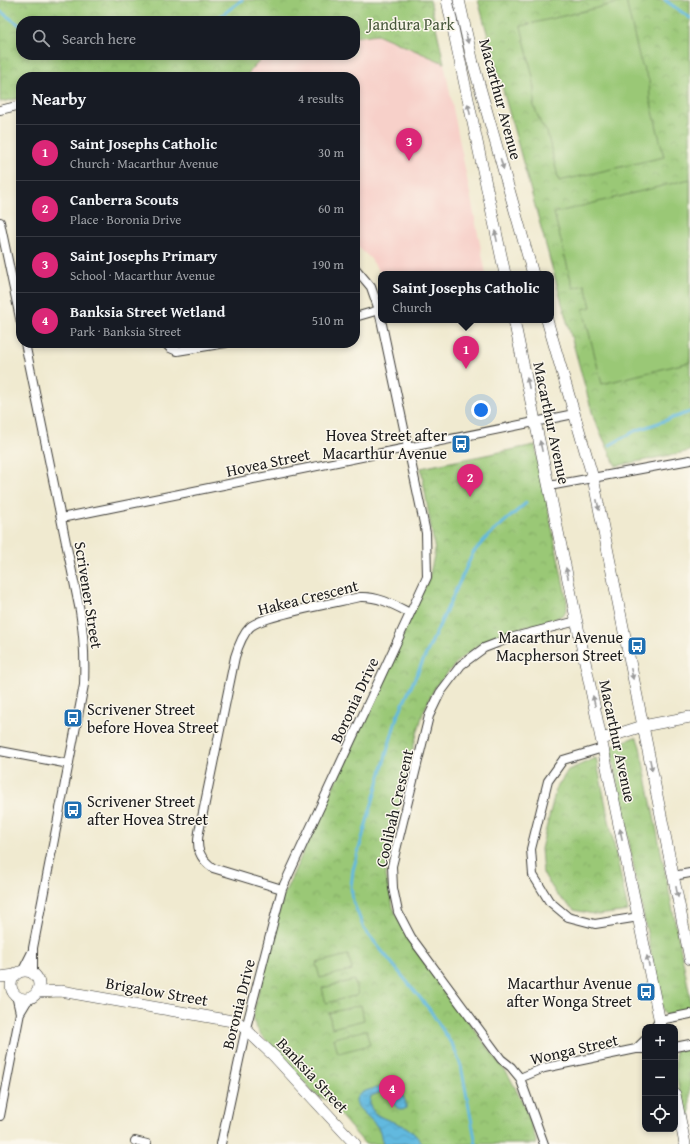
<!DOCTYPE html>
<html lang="en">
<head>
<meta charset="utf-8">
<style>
  body { margin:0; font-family:"Gentium Book Plus",serif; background:#242831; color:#f1f3f6 }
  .controls { position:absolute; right:12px; bottom:12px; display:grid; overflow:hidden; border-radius:8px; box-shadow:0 2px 6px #0003 }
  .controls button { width:36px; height:36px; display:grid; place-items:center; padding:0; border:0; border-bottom:1px solid #363941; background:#171b24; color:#f1f3f6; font:20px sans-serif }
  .you { position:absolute; left:481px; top:410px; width:14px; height:14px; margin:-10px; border:3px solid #fff; border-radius:50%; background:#1a73e8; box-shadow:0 0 0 6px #1a73e833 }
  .badge { display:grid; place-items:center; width:26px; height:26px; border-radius:50%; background:#db2777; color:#fff; font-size:13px; font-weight:700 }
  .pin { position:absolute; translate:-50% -33px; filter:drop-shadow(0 1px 2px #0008) }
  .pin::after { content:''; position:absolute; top:21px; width:14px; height:12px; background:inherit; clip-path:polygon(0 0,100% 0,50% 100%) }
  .popup { position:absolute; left:378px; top:271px; width:176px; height:52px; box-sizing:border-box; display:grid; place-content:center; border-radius:8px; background:#171b24; filter:drop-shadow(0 1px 3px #0005); font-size:13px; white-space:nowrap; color:#9ea1a6 }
  .popup b { font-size:15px; color:#f1f3f6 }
  .popup::after { content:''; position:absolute; left:50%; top:100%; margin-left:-8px; border:8px solid transparent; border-top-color:#171b24 }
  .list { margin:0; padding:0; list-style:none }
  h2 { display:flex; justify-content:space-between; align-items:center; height:52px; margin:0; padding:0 16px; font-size:17px }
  h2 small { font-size:13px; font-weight:400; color:#9ea1a6 }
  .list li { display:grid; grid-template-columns:26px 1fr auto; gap:12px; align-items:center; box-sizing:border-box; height:56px; padding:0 16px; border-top:1px solid #363941 }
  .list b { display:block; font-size:15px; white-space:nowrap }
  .list p { margin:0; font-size:13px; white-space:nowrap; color:#9ea1a6 }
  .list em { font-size:13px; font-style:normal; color:#9ea1a6 }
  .icon { flex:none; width:22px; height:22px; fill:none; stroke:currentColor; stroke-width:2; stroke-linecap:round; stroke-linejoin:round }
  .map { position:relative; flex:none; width:690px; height:1144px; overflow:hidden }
  .search { position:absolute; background:#171b24; box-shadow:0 2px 6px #0003; left:16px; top:16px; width:344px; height:44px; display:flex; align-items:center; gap:10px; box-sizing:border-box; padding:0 14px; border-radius:16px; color:#9ea1a6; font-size:15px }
  .panel { position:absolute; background:#171b24; box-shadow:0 2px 6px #0003; left:16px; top:72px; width:344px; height:276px; border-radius:16px }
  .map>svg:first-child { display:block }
</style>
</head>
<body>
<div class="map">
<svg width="690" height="1144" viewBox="0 0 690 1144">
  <defs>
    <pattern id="grass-tufts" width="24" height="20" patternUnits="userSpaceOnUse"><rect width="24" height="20" fill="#9ac876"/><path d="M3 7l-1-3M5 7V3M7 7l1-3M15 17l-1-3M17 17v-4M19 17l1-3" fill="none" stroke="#84ab66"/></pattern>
    <pattern id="park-crowns" width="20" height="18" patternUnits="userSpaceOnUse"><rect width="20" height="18" fill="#9ac876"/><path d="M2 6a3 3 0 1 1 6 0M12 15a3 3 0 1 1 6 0" fill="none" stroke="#84ab66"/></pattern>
    <pattern id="water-waves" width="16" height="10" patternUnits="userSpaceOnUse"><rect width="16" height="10" fill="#62b9df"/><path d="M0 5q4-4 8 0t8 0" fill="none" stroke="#549ebf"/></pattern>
  </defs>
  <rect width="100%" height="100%" fill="#fbf7ec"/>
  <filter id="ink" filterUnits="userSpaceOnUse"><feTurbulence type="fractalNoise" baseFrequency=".025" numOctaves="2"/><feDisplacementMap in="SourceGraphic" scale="8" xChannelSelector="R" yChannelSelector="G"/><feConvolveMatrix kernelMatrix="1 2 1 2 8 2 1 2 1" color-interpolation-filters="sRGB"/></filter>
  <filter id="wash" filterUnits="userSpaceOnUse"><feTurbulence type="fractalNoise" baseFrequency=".012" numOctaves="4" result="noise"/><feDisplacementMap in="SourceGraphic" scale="16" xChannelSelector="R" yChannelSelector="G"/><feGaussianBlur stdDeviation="0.9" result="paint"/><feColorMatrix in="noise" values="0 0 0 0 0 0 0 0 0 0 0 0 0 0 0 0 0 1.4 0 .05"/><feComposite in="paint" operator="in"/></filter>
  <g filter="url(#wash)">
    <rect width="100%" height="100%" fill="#f0ead0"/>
    <path fill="#f7d0c9" d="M377 34 444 63 486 274H381L370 258 355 244V77H245L265 55H355V37Z"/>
    <path fill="url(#grass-tufts)" stroke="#5b7249" d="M635 737 637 738 640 747 690 996V1010L667 1015H665L662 1008 610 747Z
      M690 1047V1144L675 1070V1050Z"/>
    <path fill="url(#park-crowns)" stroke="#5b7249" d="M0 0H430L444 63 377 34 355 37V21H21V55H265L245 77H21V98L0 102Z
      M478 0H690V451L616 466 594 419Z
      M535 445 567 601V608L564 614 553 620 525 627 481 643 459 660 435 687 423 713 408 766 387 866 386 876 393 907 405 933 426 965 509 1076 526 1109 537 1144H365L327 1100 314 1094 279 1053 261 1035 253 1021 254 1010 283 896 429 578 435 551 421 468Z
      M596 758 628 911 598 915 574 910 557 895 543 873 541 849 556 789 568 770Z"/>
    <path fill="#9ac876" stroke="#5b7249" d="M626 1 640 60 649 80 650 99 664 157 559 181 547 132 541 124 534 106V82L521 26Z
      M690 179V362L602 384 583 309 591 307 585 285 573 288 554 213Z
      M348 955 352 970 320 978 316 963Z
      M354 980 358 995 326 1003 322 988Z
      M361 1005 364 1020 332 1028 329 1013Z
      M366 1030 370 1045 338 1053 334 1038Z"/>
    <path fill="url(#water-waves)" stroke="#3f6a7e" d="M388 1087C398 1088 407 1097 406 1108L403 1110 397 1108 390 1098 381 1092 371 1096C364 1117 392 1120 404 1126 412 1130 417 1137 423 1144H383C381 1139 381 1133 379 1129 374 1121 365 1115 359 1108 346 1091 379 1087 388 1087Z"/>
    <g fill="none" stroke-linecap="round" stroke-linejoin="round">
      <path stroke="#62b9df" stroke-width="3" d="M665 0 690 18
        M0 11 21 26
        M214 21 242 0
        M610 445 635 431 690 412
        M476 1144 461 1066 454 1048 430 1010 364 929 353 901 351 887 353 870 397 717 473 553 486 538 526 503"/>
    </g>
  </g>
  <g filter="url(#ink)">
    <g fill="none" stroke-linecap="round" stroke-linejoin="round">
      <g stroke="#3c3b37" stroke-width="10">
        <path id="street" d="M0 110 21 105
          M0 222 21 323
          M355 317 379 310
          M25 343 80 611C84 636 85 660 84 685L33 948V972
          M165 343 170 348 177 351 226 343
          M549 486 690 460
          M61 518 574 414
          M603 748 563 760 548 781 531 849 533 875 549 901 568 917 595 924 639 917
          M0 751 69 764
          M673 876 690 873
          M282 889 213 868C199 858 196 848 199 832L235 657C238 647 242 635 250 627 263 615 339 602 360 597 378 596 394 605 410 613
          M23 970 32 952
          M20 1013 29 998
          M655 1027 660 1020 690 1014
          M675 1047 690 1044
          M636 1049 645 1040
          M520 1078 544 1068 636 1049H645
          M0 1116 20 1013 16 995
          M135 1141 147 1144
          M221 1144 246 1028 282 889 427 577 426 533 379 310 371 287 355 268
          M544 1144 520 1078 511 1067 501 1059 411 937 398 912 393 888 392 866 429 716 440 693 461 665 484 648 510 638 577 621"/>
      </g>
      <g stroke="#3c3b37" stroke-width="12">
        <path id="secondary" d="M447 0 505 274
          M459 0 473 63 533 274
          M514 320 661 1027
          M547 320 593 478 690 959
          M602 739 643 726 690 717
          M11 985a14 14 0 1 1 28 0a14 14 0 1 1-28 0Z
          M0 977 15 975
          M38 992 61 991 238 1022 274 1056 355 1144
          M675 1094 685 1144"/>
      </g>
      <use href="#street" stroke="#fff" stroke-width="8"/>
      <use href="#secondary" stroke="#fff" stroke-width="11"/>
    </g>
    <defs><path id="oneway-solid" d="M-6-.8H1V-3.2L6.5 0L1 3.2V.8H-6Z"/></defs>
    <g fill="#999">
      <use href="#oneway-solid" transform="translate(467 38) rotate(78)"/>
      <use href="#oneway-solid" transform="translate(469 109) rotate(-102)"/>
      <use href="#oneway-solid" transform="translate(502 164) rotate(74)"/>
      <use href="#oneway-solid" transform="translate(496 236) rotate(-102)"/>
      <use href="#oneway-solid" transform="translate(528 383) rotate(-102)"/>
      <use href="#oneway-solid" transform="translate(541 446) rotate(-102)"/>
      <use href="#oneway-solid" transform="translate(598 505) rotate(78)"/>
      <use href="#oneway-solid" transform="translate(567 573) rotate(-102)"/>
      <use href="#oneway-solid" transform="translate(632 674) rotate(78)"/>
      <use href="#oneway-solid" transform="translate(594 701) rotate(-102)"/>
      <use href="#oneway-solid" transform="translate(651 765) rotate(79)"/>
      <use href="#oneway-solid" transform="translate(621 834) rotate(-102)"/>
      <use href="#oneway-solid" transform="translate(677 892) rotate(79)"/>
      <use href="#oneway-solid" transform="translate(648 961) rotate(-102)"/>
    </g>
  </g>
  <defs>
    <g id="bus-square" transform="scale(1)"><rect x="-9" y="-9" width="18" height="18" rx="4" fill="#1f6fb2" stroke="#fbf7ec"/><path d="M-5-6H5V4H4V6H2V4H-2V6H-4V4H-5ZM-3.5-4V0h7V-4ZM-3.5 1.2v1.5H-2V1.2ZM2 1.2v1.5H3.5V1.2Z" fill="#fff"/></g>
  </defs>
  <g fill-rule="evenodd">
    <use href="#bus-square" x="461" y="444"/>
    <use href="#bus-square" x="637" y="646"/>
    <use href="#bus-square" x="73" y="718"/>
    <use href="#bus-square" x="73" y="810"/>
    <use href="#bus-square" x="646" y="992"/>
  </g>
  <g text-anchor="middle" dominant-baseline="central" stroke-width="3" stroke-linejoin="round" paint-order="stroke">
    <g font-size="16" fill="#48583c" stroke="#fbf7ec">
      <text x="411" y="24">Jandura Park</text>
    </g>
    <g font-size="16" fill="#1c1c1c" stroke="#fbf7ec">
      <text transform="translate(501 99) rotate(75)">Macarthur Avenue</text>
      <text transform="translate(552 423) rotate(78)">Macarthur Avenue</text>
      <text transform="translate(268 462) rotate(-12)">Hovea Street</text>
      <text transform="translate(89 595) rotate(81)">Scrivener Street</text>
      <text transform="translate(308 597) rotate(-14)">Hakea Crescent</text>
      <text transform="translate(354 700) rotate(-65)">Boronia Drive</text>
      <text transform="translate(618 741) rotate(78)">Macarthur Avenue</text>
      <text transform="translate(394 808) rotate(-77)">Coolibah Crescent</text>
      <text transform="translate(157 991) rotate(10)">Brigalow Street</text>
      <text transform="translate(238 1004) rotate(-76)">Boronia Drive</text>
      <text transform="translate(574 1049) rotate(-13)">Wonga Street</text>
      <text transform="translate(313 1075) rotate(47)">Banksia Street</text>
    </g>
    <g font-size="16" fill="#1c1c1c" stroke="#fbf7ec" text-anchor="end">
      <text x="447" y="435">Hovea Street after<tspan x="447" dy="18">Macarthur Avenue</tspan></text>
      <text x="623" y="637">Macarthur Avenue<tspan x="623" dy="18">Macpherson Street</tspan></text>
      <text x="87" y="709" text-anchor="start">Scrivener Street<tspan x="87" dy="18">before Hovea Street</tspan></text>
      <text x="87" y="801" text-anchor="start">Scrivener Street<tspan x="87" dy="18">after Hovea Street</tspan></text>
      <text x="632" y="983">Macarthur Avenue<tspan x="632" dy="18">after Wonga Street</tspan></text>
    </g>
  </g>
</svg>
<div class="controls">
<button>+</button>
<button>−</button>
<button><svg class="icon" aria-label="locate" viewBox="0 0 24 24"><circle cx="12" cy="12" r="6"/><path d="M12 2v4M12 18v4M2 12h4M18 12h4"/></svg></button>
</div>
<div class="you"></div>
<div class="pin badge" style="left:466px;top:369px">1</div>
<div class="popup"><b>Saint Josephs Catholic</b>Church</div>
<div class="pin badge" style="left:470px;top:497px">2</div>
<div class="pin badge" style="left:409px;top:161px">3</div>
<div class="pin badge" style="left:392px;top:1108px">4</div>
<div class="search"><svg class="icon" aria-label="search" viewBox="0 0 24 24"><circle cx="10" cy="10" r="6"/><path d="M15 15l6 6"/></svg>Search here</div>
<section class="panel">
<h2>Nearby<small>4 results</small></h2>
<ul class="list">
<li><span class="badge">1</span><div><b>Saint Josephs Catholic</b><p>Church · Macarthur Avenue</p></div><em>30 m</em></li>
<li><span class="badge">2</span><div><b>Canberra Scouts</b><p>Place · Boronia Drive</p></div><em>60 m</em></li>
<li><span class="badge">3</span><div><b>Saint Josephs Primary</b><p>School · Macarthur Avenue</p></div><em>190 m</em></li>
<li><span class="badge">4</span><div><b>Banksia Street Wetland</b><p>Park · Banksia Street</p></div><em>510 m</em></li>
</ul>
</section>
</div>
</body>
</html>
